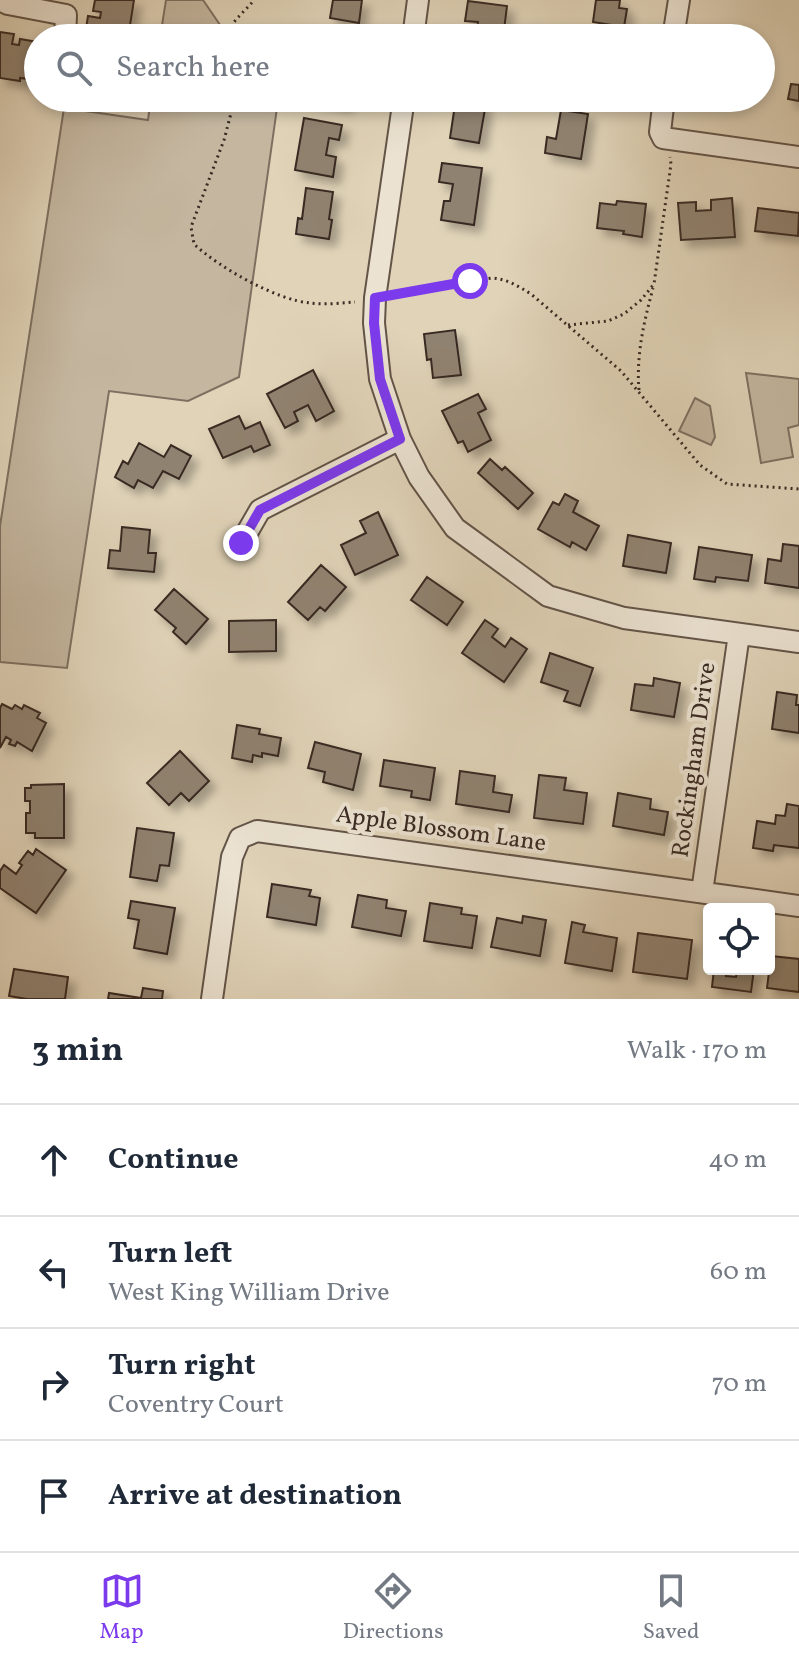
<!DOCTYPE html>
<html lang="en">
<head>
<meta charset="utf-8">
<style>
  body { margin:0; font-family:Vollkorn,serif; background:#f6f6f7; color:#1f2937 }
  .controls { position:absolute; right:24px; bottom:24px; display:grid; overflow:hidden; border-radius:8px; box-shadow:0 4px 12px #0003 }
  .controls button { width:72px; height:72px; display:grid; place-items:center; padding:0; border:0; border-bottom:2px solid #e0e1e3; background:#fff; color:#1f2937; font:40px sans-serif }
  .stop { position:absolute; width:24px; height:24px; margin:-18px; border:6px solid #7c3aed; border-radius:50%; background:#fff }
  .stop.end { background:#7c3aed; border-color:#fff; box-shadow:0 2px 8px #0008 }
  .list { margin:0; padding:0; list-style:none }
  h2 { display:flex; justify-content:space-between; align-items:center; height:104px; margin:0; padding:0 32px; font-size:34px }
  h2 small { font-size:26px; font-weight:400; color:#747a83 }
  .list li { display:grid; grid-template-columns:52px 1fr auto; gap:24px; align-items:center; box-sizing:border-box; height:112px; padding:0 32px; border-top:2px solid #e0e1e3 }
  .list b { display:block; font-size:30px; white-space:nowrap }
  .list p { margin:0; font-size:26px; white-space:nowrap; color:#747a83 }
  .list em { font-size:26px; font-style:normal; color:#747a83 }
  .icon { flex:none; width:44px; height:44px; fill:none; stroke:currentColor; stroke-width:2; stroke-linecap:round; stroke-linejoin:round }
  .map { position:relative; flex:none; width:799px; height:999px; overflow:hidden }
  .search { position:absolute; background:#fff; box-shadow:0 4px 12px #0003; left:24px; right:24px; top:24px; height:88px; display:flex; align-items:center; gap:20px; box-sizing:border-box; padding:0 28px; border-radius:44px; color:#747a83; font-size:30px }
  .sheet { height:552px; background:#fff }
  nav { display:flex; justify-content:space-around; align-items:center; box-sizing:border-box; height:112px; border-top:2px solid #e0e1e3; background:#fff; font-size:22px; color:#747a83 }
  nav a { display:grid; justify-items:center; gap:4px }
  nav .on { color:#7c3aed }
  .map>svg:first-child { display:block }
</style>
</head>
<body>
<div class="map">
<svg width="799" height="999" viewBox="0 0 799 999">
  <defs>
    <filter id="shadow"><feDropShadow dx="7" dy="7" stdDeviation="4" flood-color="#0004"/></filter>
  </defs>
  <rect width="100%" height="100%" fill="#e0d3b8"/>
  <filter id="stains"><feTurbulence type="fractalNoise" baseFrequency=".0025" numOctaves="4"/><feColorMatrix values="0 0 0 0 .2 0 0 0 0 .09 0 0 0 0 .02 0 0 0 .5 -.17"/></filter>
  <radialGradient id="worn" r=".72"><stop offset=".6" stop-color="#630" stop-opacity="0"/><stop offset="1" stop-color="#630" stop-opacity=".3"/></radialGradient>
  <path fill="#c4b69f" stroke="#7e7061" stroke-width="2" d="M166 0H203L229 38H160Z
    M151 98H270L277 108 239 377 188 401 109 391 67 668 0 662V526L64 108 148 120Z
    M746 373 799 379V425L788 428 793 457 761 463Z
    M695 398 710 406 715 437 711 445 679 431Z"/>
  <path fill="#908270" stroke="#392a23" stroke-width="2" filter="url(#shadow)" d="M95 0H134L128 38H104L85 35 88 16 100 18 101 12 93 11Z
    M333 0H362L359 23 330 18Z
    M596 0H620L619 8 627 9 624 27 593 22Z
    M468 1 507 6 503 38H476L478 22 465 21Z
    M0 32 14 34 12 44 19 45 20 39 38 42 36 80 20 78V81L0 78Z
    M791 84 799 85V101L788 99Z
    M307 98H346L345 105Z
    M456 98H483L481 108 485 109 479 143 450 138Z
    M561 110 588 114 581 159 545 153 547 137 556 139Z
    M304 118 342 125 339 140 329 138 326 155 336 157 333 177 295 170Z
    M442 163 482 168 474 225 441 220 444 201H450L453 184 439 182Z
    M306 188 333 192 329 219 332 220 329 239 296 234 298 218 302 219Z
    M732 198 735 237 681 240 678 203 696 202V211L711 210V200Z
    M617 201 646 204 642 237 623 234 624 231 597 228 600 203 616 205Z
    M758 208 799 213 798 236 755 231Z
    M455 330 461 375 433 378 431 359 427 360 424 334Z
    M313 370 334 411 316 421 308 405 294 412 298 421 285 428 267 394Z
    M478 394 486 409 478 413 491 440 468 452 463 441 458 443 442 411Z
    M239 416 245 429 260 422 270 445 254 452 251 446 223 458 209 429Z
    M139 443 164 457 171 445 191 456 179 479 163 471 153 488 138 480 134 488 115 477 123 461 128 464Z
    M490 459 502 470 505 467 533 493 518 509 478 473Z
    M565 494 578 501 573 512 599 526 586 550 572 542 570 547 538 529 553 502 559 505Z
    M378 512 398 555 355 575 341 545 366 533 360 521Z
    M122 527 150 530 148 553H156L154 572 108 568 110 550 120 551Z
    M628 535 671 543 666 573 623 566Z
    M783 544 799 546V588L765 583 768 559 781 561Z
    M699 547 752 555 748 581 716 577 715 582 694 579Z
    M321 565 346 587 325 611 320 607 308 620 288 602Z
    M427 577 463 602 447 625 411 600Z
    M174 589 208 619 186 644 173 632 176 628 155 610Z
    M276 620V651L229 652V621Z
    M485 620 498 629 492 637 505 647 511 638 527 649 504 682 462 653Z
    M550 653 593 668 580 706 564 701 568 691 541 682Z
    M654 678 680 683 674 717 631 710 635 684 653 686Z
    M777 692 797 695 796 705H799V733L772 729Z
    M2 704 12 709 15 705 22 709 24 705 40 713 37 718 46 723 32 751 17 742 15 746 9 744 11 740 6 737 0 748V708Z
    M237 725 260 729 259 734 281 738 278 756 262 753V757L253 755 252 762 232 758Z
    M315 742 361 754 353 790 323 782 325 772 308 768Z
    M180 751 209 781 189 801 181 793 169 805 147 783Z
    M384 760 435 768 430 800 411 797 412 791 380 786Z
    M460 771 495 776 493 792 512 795 509 812 456 804Z
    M539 775 566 778 564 790 587 793 583 824 534 818Z
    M64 784V838H35V833H26V813H30V801H25V788H31V785Z
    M618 793 651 799 650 809 668 812 664 835 613 826Z
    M787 804 799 806V848L774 845 773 851 753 848 757 821 775 824 776 815 785 816Z
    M137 828 174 833 169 866 160 865 157 881 130 877Z
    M36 849 66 870 36 913 0 888V871L4 865 16 874 22 865 19 863 28 851 33 855Z
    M272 884 311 890 309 896 320 898 316 925 267 917Z
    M358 895 387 900 386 908 406 911 401 936 352 927Z
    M131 901 175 908 167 954 134 948 139 920 128 918Z
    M430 903 462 908 461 914 477 916 472 948 424 941Z
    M523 916 546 920 540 956 491 947 497 918 522 923Z
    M572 922 585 925 583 932 617 938 612 971 565 963Z
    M638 933 692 940 687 979 633 972Z
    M771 956 799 959V992L767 988Z
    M14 969 68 977 65 999H27L9 996Z
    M714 969H727L726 976 736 977 737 969H754L751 992 712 987Z
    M143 988 163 991 162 999H108L109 993 141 998Z"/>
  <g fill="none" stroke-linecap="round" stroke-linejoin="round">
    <g stroke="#635448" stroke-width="24">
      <path id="street" d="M0 0 8 4 66 15 65 38
        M413 38 418 0
        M673 38 679 0
        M404 98 375 298 374 323 380 379 400 439 419 477 455 528 548 596 624 618 799 642
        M664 98 660 132 663 138 799 157
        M241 543 260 510 400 439
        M702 892 739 634
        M212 999 232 857 240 838 257 831 799 906"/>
    </g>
    <path stroke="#392a23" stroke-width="3" stroke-dasharray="2 4" stroke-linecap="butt" d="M227 38C230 21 244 13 254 0
      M235 98 224 140 191 227 194 244C218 267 278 301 311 303 326 305 341 303 355 302
      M394 295 492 278C507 279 518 286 531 294L621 371 700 465 727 484 799 489
      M568 325 608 321 624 314 641 300 654 284 671 164 670 157
      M639 390C636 355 644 322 653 288"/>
    <use href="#street" stroke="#ebe2d1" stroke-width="20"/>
  </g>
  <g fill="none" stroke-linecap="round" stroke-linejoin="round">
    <path stroke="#7c3aed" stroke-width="10" d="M241 543 260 510 400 439 380 379 374 323 375 298 470 281"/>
  </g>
  <g text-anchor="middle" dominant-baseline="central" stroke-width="8" stroke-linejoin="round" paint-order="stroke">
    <g font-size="24" fill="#392a23" stroke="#ebe2d1">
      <text transform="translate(695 760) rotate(-82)">Rockingham Drive</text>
      <text transform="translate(441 830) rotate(8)">Apple Blossom Lane</text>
    </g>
  </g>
  <rect width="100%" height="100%" filter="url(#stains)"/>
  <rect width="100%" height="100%" fill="url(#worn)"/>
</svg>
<div class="controls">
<button><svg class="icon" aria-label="locate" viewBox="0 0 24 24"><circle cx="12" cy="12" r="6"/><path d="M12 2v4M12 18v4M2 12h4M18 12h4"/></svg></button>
</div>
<div class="stop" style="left:470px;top:281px"></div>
<div class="stop end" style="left:241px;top:543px"></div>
<div class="search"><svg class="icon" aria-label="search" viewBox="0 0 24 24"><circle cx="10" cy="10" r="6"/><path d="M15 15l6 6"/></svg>Search here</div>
</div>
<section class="sheet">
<h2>3 min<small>Walk · 170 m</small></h2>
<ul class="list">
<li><svg class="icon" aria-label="ahead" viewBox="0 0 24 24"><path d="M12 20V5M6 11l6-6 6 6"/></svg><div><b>Continue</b></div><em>40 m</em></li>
<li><svg class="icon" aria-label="left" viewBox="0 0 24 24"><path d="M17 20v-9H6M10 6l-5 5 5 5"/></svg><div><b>Turn left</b><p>West King William Drive</p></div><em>60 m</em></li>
<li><svg class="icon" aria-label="right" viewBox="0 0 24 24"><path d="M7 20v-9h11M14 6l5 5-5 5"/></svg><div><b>Turn right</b><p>Coventry Court</p></div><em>70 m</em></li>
<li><svg class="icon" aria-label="arrive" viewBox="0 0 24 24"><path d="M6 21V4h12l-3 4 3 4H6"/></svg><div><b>Arrive at destination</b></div></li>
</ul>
</section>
<nav>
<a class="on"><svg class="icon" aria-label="map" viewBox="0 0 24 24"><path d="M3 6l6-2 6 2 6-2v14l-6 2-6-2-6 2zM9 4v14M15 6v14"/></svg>Map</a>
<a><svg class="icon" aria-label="directions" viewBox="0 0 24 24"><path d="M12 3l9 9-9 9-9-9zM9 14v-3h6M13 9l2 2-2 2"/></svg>Directions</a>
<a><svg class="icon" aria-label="saved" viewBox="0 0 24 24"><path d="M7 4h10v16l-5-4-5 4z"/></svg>Saved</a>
</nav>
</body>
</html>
